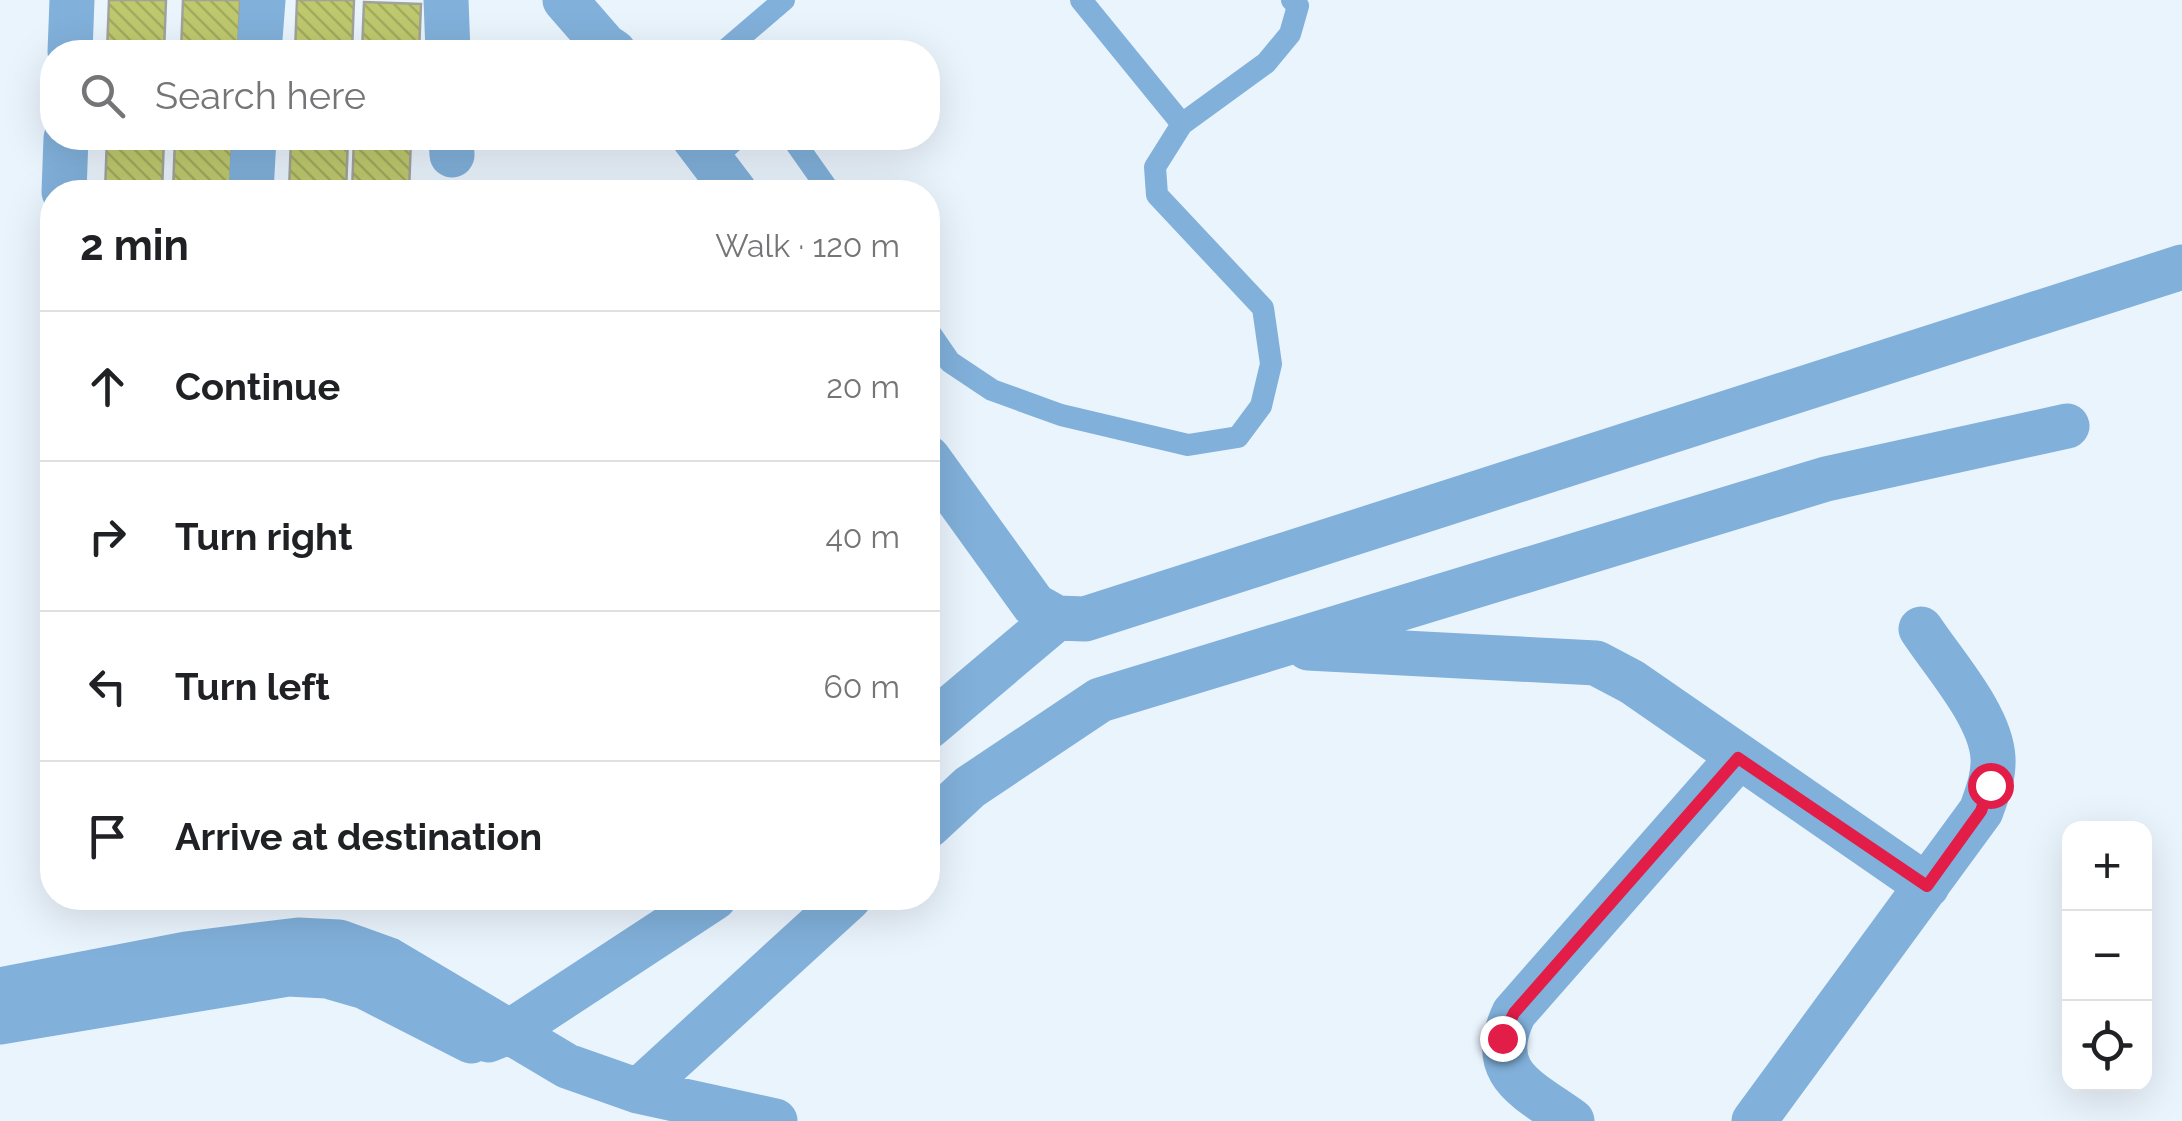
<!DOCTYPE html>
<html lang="en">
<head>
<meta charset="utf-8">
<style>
  body { margin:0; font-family:Raleway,sans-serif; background:#f2f2f2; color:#202124 }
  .controls { position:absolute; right:30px; bottom:30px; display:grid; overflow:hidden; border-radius:20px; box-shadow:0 10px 40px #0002 }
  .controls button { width:90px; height:90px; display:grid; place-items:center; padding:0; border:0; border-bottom:2px solid #e0e0e0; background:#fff; color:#202124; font:50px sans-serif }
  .stop { position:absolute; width:30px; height:30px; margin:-22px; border:8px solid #e11d48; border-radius:50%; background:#fff }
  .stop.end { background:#e11d48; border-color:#fff; box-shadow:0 2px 10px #0008 }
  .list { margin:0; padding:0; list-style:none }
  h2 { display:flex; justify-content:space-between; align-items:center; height:130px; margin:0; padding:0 40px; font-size:42px }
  h2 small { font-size:32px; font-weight:400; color:#757577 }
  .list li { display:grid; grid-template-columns:65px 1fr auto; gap:30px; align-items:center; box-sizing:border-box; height:150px; padding:0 40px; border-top:2px solid #e0e0e0 }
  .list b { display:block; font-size:38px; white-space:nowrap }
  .list em { font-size:32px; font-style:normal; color:#757577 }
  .icon { flex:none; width:55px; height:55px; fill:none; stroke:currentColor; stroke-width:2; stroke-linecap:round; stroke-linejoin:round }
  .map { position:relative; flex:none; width:2182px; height:1121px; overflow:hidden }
  .search { position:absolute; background:#fff; box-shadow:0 10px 40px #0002; left:40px; top:40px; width:900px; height:110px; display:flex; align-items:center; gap:25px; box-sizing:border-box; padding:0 35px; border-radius:40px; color:#757577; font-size:38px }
  .panel { position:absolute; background:#fff; box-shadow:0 10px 40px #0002; left:40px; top:180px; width:900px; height:730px; border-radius:40px }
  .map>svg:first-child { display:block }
</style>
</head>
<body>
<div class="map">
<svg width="2182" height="1121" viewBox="0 0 2182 1121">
  <defs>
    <pattern id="building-back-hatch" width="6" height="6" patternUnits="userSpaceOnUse" patternTransform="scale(2.5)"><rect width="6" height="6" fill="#bec96e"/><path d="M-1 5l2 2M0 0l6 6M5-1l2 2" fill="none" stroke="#a2ab5e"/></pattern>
  </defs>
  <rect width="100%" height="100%" fill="#eaf4fd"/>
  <path fill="url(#building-back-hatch)" stroke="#a1a398" stroke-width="2.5" d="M109 0H166L164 52H107Z
    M183 0H240L238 52H181Z
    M297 0H354L352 52H295Z
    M364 2 421 4 419 52H362Z
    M107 138H164L162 192H105Z
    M175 138H232L230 192H173Z
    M291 138H348L346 192H289Z
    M354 138H411L409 192H352Z"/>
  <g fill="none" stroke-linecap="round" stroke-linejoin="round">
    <path stroke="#81b0da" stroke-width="22" d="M1081 0 1182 124
      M723 52 784 0
      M792 138 830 192
      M712 160 737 138
      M928 330 950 362 992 390 1061 415 1188 445 1238 437 1261 406 1271 364 1263 308 1157 195 1155 167 1182 124 1266 63 1290 34 1298 6 1292 0"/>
    <path stroke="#81b0da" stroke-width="45" d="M446 0 448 52
      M565 0 605 46 614 52
      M70 52 72 0
      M259 52 263 0
      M451 138 452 155
      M694 138 735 192
      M64 192 66 138
      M251 192 254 138
      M928 458 1034 605 1057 618 1085 619 2182 267
      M1308 648 1596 663 1632 682 1927 886
      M928 727 1057 618
      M928 826 970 787 1100 700 1826 479 2067 426
      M0 990 186 954 298 940 339 942 389 960 567 1066 638 1091 775 1121
      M0 1022 288 974 327 976 365 987 471 1041
      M488 1040 511 1031 714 898
      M638 1091 849 898
      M1572 1121C1528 1089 1485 1074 1514 1013L1738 758
      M1754 1121 1981 811C1987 794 1994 777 1993 758 1991 716 1944 664 1921 629"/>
  </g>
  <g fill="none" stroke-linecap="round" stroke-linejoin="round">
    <path stroke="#e11d48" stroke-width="12" d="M1502 1038 1514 1013 1738 758 1927 886 1981 811 1990 785"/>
  </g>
</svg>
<div class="controls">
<button>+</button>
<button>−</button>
<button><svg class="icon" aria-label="locate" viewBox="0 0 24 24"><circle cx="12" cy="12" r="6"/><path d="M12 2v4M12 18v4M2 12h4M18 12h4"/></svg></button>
</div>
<div class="stop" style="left:1990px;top:785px"></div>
<div class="stop end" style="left:1502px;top:1038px"></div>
<div class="search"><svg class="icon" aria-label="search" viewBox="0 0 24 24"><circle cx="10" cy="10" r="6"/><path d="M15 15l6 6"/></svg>Search here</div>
<section class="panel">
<h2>2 min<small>Walk · 120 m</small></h2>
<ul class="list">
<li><svg class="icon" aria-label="ahead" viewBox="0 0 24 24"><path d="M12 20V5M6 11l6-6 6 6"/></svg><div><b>Continue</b></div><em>20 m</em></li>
<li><svg class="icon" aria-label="right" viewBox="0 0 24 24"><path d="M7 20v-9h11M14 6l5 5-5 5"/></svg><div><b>Turn right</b></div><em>40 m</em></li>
<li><svg class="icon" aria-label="left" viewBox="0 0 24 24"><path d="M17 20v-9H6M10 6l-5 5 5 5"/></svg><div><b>Turn left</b></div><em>60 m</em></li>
<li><svg class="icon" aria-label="arrive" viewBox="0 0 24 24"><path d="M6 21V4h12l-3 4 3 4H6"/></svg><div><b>Arrive at destination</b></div></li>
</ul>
</section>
</div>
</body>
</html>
